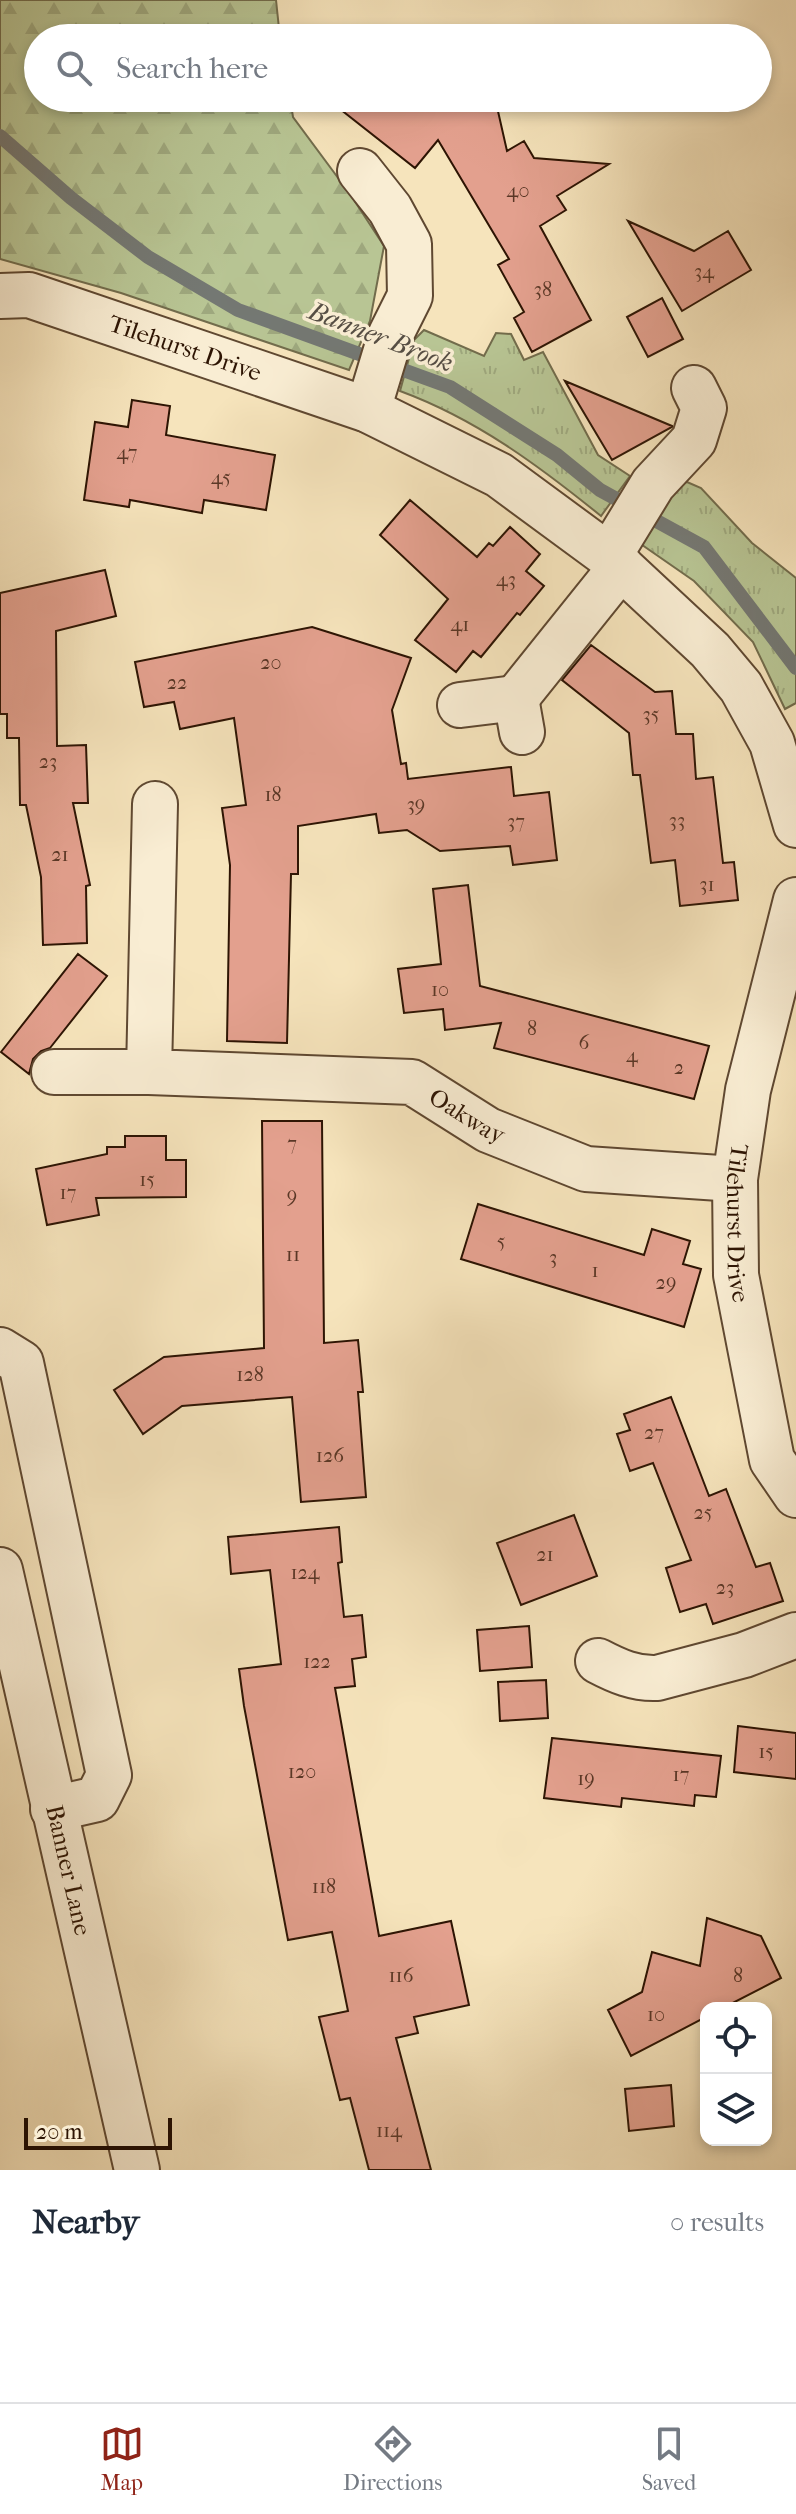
<!DOCTYPE html>
<html lang="en">
<head>
<meta charset="utf-8">
<style>
  body { margin:0; font-family:"IM FELL French Canon",serif; background:#f6f6f7; color:#1f2937 }
  .controls { position:absolute; right:24px; bottom:24px; display:grid; overflow:hidden; border-radius:16px; box-shadow:0 4px 12px #0003 }
  .controls button { width:72px; height:72px; display:grid; place-items:center; padding:0; border:0; border-bottom:2px solid #e0e1e3; background:#fff; color:#1f2937; font:40px sans-serif }
  .scale { position:absolute; left:24px; bottom:20px; width:148px; box-sizing:border-box; padding-left:8px; border:4px solid #2d1403; border-top:0; font-size:22px; line-height:28px; white-space:nowrap; color:#2d1403; -webkit-text-stroke:6px #f9edd3; paint-order:stroke }
  .list { margin:0; padding:0; list-style:none }
  h2 { display:flex; justify-content:space-between; align-items:center; height:104px; margin:0; padding:0 32px; font-size:34px }
  h2 small { font-size:26px; font-weight:400; color:#747a83 }
  .icon { flex:none; width:44px; height:44px; fill:none; stroke:currentColor; stroke-width:2; stroke-linecap:round; stroke-linejoin:round }
  .map { position:relative; flex:none; width:796px; height:2170px; overflow:hidden }
  .search { position:absolute; background:#fff; box-shadow:0 4px 12px #0003; left:24px; right:24px; top:24px; height:88px; display:flex; align-items:center; gap:20px; box-sizing:border-box; padding:0 28px; border-radius:44px; color:#747a83; font-size:30px }
  .sheet { height:232px; background:#fff }
  nav { display:flex; justify-content:space-around; align-items:center; box-sizing:border-box; height:112px; border-top:2px solid #e0e1e3; background:#fff; font-size:22px; color:#747a83 }
  nav a { display:grid; justify-items:center; gap:4px }
  nav .on { color:#8f2418 }
  .map>svg:first-child { display:block }
</style>
</head>
<body>
<div class="map">
<svg width="796" height="2170" viewBox="0 0 796 2170">
  <defs>
    <pattern id="grass-tufts" width="24" height="20" patternUnits="userSpaceOnUse" patternTransform="scale(2)"><rect width="24" height="20" fill="#b8c594"/><path d="M3 7l-1-3M5 7V3M7 7l1-3M15 17l-1-3M17 17v-4M19 17l1-3" fill="none" stroke="#9ea87e"/></pattern>
    <pattern id="forest-firs" width="22" height="20" patternUnits="userSpaceOnUse" patternTransform="scale(2)"><rect width="22" height="20" fill="#b8c594"/><path d="M5 1l3.5 6h-7zM16 11l3.5 6h-7z" fill="#9ea87e"/></pattern>
  </defs>
  <rect width="100%" height="100%" fill="#f6e4bc"/>
  <filter id="stains"><feTurbulence type="fractalNoise" baseFrequency=".0025" numOctaves="4"/><feColorMatrix values="0 0 0 0 .2 0 0 0 0 .09 0 0 0 0 .02 0 0 0 .5 -.17"/></filter>
  <radialGradient id="worn" r=".72"><stop offset=".6" stop-color="#630" stop-opacity="0"/><stop offset="1" stop-color="#630" stop-opacity=".3"/></radialGradient>
  <path fill="url(#grass-tufts)" stroke="#726c4c" stroke-width="2" d="M424 330 484 356 496 333 511 334 524 360 543 352 598 455 630 476 601 516C538 465 476 419 400 391L414 340Z
    M687 482 701 488 752 543 796 578V703L785 709 753 642 694 581 635 540 674 483Z"/>
  <path fill="url(#forest-firs)" stroke="#726c4c" stroke-width="2" d="M0 0H276L280 38H38V98H290L293 117 350 194 384 246 370 321 349 370 121 293 0 259Z"/>
  <g fill="none" stroke-linecap="round" stroke-linejoin="round">
    <path stroke="#747873" stroke-width="14" d="M0 136 71 198 148 257 238 310 450 387 557 455 600 490 704 547 796 668"/>
  </g>
  <path fill="#e3a08e" stroke="#2d1403" stroke-width="2" d="M326 98H495L507 151 524 141 534 158 609 164 557 196 566 210 540 226 591 320 532 352 514 318 524 312 498 265 509 259 438 140 415 168Z
    M628 221 694 251 728 231 751 270 682 311Z
    M662 298 683 339 648 357 627 317Z
    M565 381 672 426V427L612 460Z
    M132 400 170 406 166 435 275 455 266 510 204 500 202 513 130 500 129 507 84 500 95 422 128 427Z
    M410 500 477 557 489 543 493 546 510 527 540 554 526 571 544 586 520 615 517 613 481 657 473 651 456 672 415 640 448 599 380 535Z
    M105 570 116 616 56 631 57 746 86 745 88 803H73L90 885 86 886 87 943 43 945 41 877 26 805H20L19 738H7V714H0V593Z
    M312 627 411 658 392 710 401 764 406 763 408 779 511 767 514 796 549 792 557 860 513 865 510 846 440 851 407 830 379 833 376 814 298 826V874H291L287 1043 227 1041 230 865 222 808 246 805 234 718 180 729 174 702 144 707 135 662Z
    M591 645 655 692 672 691 676 734H693L696 779 713 777 723 863 734 862 738 900 680 906 675 860 651 863 640 775H633L629 733 562 680Z
    M468 885 480 986 709 1046 694 1099 494 1048 501 1023 445 1030 443 1009 404 1013 398 969 441 964 433 889Z
    M78 954 107 976 50 1048 41 1051 33 1059 29 1074 1 1052Z
    M262 1121H322L324 1343 358 1340 363 1392H358L366 1497 301 1502 292 1397 182 1406 143 1434 114 1390 164 1357 264 1348Z
    M125 1136H166V1160H186V1197L96 1198 99 1215 47 1225 36 1169 107 1154V1147H125Z
    M478 1204 644 1255 652 1229 690 1241 683 1264 701 1269 684 1327 461 1259Z
    M671 1397 709 1496 726 1489 756 1567 770 1563 783 1601 713 1624 706 1604 680 1612 666 1568 691 1560 653 1463 630 1471 617 1434 630 1430 624 1414Z
    M574 1515 597 1576 521 1605 497 1543Z
    M339 1527 342 1562 338 1563 344 1617 362 1615 366 1657 352 1659 355 1686 335 1688 379 1936 451 1921 469 2005 414 2017 418 2033 396 2038 431 2170H369L350 2098 340 2100 319 2017 348 2011 332 1932 288 1940 244 1706 239 1669 281 1664 270 1570 231 1574 228 1537Z
    M529 1626 532 1667 480 1671 477 1630Z
    M546 1680 548 1718 500 1721 498 1682Z
    M738 1726 796 1733V1779L734 1772Z
    M552 1738 721 1756 716 1797 695 1795 694 1806 622 1798 621 1807 544 1798Z
    M707 1918 761 1936 781 1978 723 2008H706V2017L631 2056 608 2010 642 1992 652 1952 700 1966Z
    M671 2085 674 2126 629 2131 625 2089Z"/>
  <g fill="none" stroke-linecap="round" stroke-linejoin="round">
    <g stroke="#5f4831" stroke-width="48">
      <g id="minor">
        <path d="M360 171 390 209 409 244 410 296 391 334 368 410"/>
        <path id="s1" d="M0 296 29 295 368 410 499 475 609 556 710 650 741 687 772 743 796 825"/>
        <path d="M609 556 653 484 694 440 704 408 694 388"/>
        <path d="M516 698 621 567"/>
        <path d="M460 705 516 698 522 732"/>
        <path id="s2" d="M155 804 149 1072 412 1082 488 1130 586 1169 735 1179"/>
        <path id="s3" d="M796 900 748 1090 735 1179 736 1275 772 1460 796 1495"/>
        <path d="M54 1072H149"/>
        <path d="M0 1350 21 1363 109 1775 97 1799 53 1809"/>
        <path id="s4" d="M0 1570 137 2170"/>
        <path d="M598 1661C617 1671 635 1679 657 1678L744 1655 796 1635"/>
      </g>
    </g>
    <use href="#minor" stroke="#f9edd3" stroke-width="44"/>
  </g>
  <g text-anchor="middle" dominant-baseline="central" stroke-width="7" stroke-linejoin="round" paint-order="stroke">
    <g font-size="20" fill="#5a3726">
      <text x="518" y="190">40</text>
      <text x="704" y="271">34</text>
      <text x="543" y="289">38</text>
      <text x="127" y="452">47</text>
      <text x="221" y="477">45</text>
      <text x="506" y="579">43</text>
      <text x="460" y="624">41</text>
      <text x="271" y="662">20</text>
      <text x="177" y="682">22</text>
      <text x="651" y="714">35</text>
      <text x="48" y="761">23</text>
      <text x="273" y="794">18</text>
      <text x="416" y="804">39</text>
      <text x="677" y="820">33</text>
      <text x="516" y="821">37</text>
      <text x="60" y="854">21</text>
      <text x="707" y="884">31</text>
      <text x="440" y="989">10</text>
      <text x="532" y="1028">8</text>
      <text x="584" y="1042">6</text>
      <text x="632" y="1055">4</text>
      <text x="679" y="1067">2</text>
      <text x="292" y="1143">7</text>
      <text x="147" y="1179">15</text>
      <text x="68" y="1192">17</text>
      <text x="292" y="1195">9</text>
      <text x="501" y="1241">5</text>
      <text x="293" y="1254">11</text>
      <text x="553" y="1257">3</text>
      <text x="595" y="1270">1</text>
      <text x="666" y="1282">29</text>
      <text x="250" y="1374">128</text>
      <text x="654" y="1432">27</text>
      <text x="330" y="1455">126</text>
      <text x="703" y="1512">25</text>
      <text x="545" y="1554">21</text>
      <text x="305" y="1572">124</text>
      <text x="725" y="1587">23</text>
      <text x="317" y="1661">122</text>
      <text x="766" y="1751">15</text>
      <text x="302" y="1771">120</text>
      <text x="681" y="1774">17</text>
      <text x="586" y="1778">19</text>
      <text x="324" y="1886">118</text>
      <text x="401" y="1975">116</text>
      <text x="738" y="1975">8</text>
      <text x="656" y="2014">10</text>
      <text x="389" y="2130">114</text>
    </g>
    <g font-size="24" fill="#2d1403" stroke="#f9edd3">
      <text stroke="none"><textPath href="#s1" startOffset="194">Tilehurst Drive</textPath></text>
      <text stroke="none"><textPath href="#s2" startOffset="596">Oakway</textPath></text>
      <text stroke="none"><textPath href="#s3" startOffset="330">Tilehurst Drive</textPath></text>
      <text stroke="none"><textPath href="#s4" startOffset="308">Banner Lane</textPath></text>
    </g>
    <g font-size="26" font-style="italic" fill="#564e44" stroke="#f9edd3">
      <text transform="translate(381 337) rotate(21)">Banner Brook</text>
    </g>
  </g>
  <rect width="100%" height="100%" filter="url(#stains)"/>
  <rect width="100%" height="100%" fill="url(#worn)"/>
</svg>
<div class="controls">
<button><svg class="icon" aria-label="locate" viewBox="0 0 24 24"><circle cx="12" cy="12" r="6"/><path d="M12 2v4M12 18v4M2 12h4M18 12h4"/></svg></button>
<button><svg class="icon" aria-label="layers" viewBox="0 0 24 24"><path d="M12 4l9 5-9 5-9-5zM3 14l9 5 9-5"/></svg></button>
</div>
<div class="scale">20 m</div>
<div class="search"><svg class="icon" aria-label="search" viewBox="0 0 24 24"><circle cx="10" cy="10" r="6"/><path d="M15 15l6 6"/></svg>Search here</div>
</div>
<section class="sheet">
<h2>Nearby<small>0 results</small></h2>
<ul class="list">
</ul>
</section>
<nav>
<a class="on"><svg class="icon" aria-label="map" viewBox="0 0 24 24"><path d="M3 6l6-2 6 2 6-2v14l-6 2-6-2-6 2zM9 4v14M15 6v14"/></svg>Map</a>
<a><svg class="icon" aria-label="directions" viewBox="0 0 24 24"><path d="M12 3l9 9-9 9-9-9zM9 14v-3h6M13 9l2 2-2 2"/></svg>Directions</a>
<a><svg class="icon" aria-label="saved" viewBox="0 0 24 24"><path d="M7 4h10v16l-5-4-5 4z"/></svg>Saved</a>
</nav>
</body>
</html>
